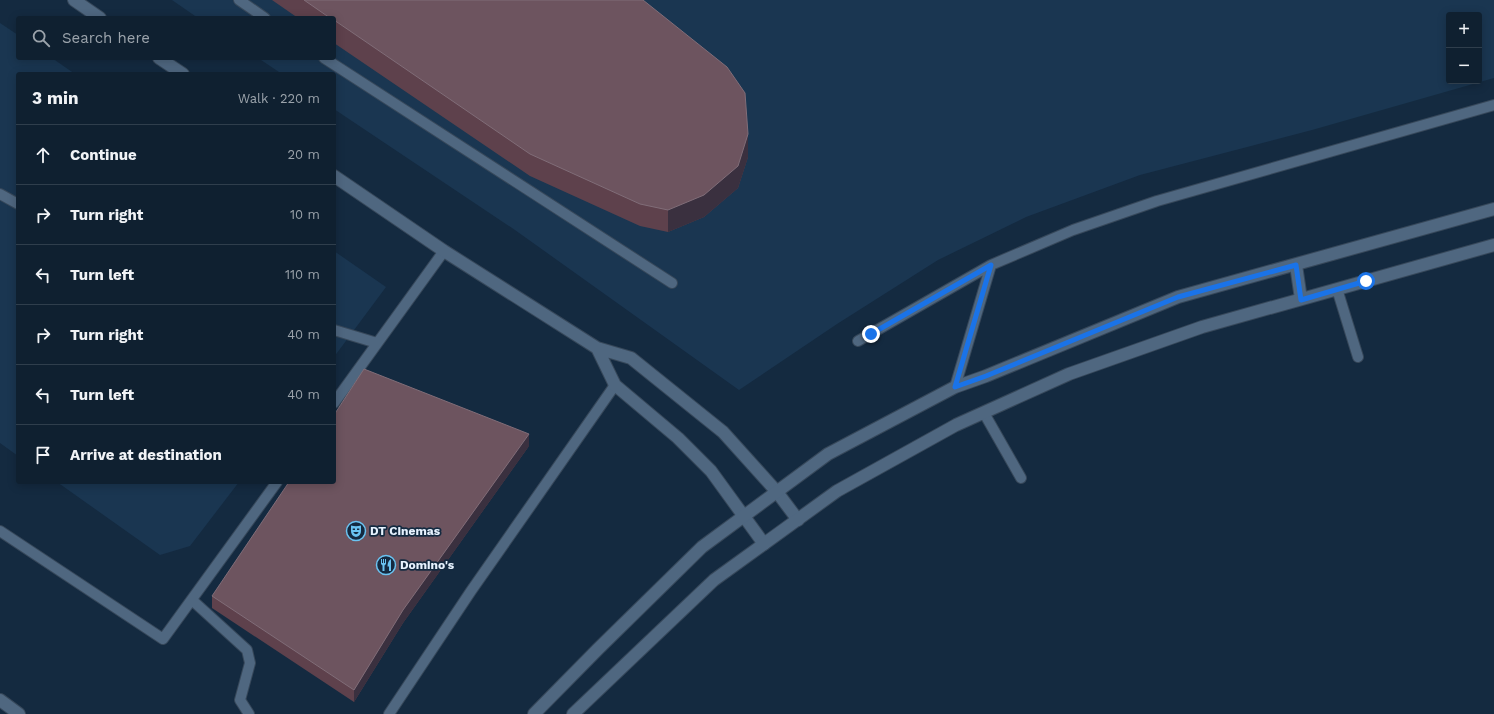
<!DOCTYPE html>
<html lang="en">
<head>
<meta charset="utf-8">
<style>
  body { margin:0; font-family:"Work Sans",sans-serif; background:#1d2d3c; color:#f1f3f6 }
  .controls { position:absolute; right:12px; top:12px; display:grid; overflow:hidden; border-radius:4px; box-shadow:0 2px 10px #0003 }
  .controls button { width:36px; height:36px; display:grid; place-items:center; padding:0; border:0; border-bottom:1px solid #2f3e4c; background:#0f2030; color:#f1f3f6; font:20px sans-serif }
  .stop { position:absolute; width:12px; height:12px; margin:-9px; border:3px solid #1a73e8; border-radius:50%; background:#fff }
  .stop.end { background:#1a73e8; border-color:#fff; box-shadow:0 1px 4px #0008 }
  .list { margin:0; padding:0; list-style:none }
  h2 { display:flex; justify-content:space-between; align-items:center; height:52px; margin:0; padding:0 16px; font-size:17px }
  h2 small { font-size:13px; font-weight:400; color:#9ba3ab }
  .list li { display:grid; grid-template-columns:26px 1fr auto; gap:12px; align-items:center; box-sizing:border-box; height:60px; padding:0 16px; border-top:1px solid #2f3e4c }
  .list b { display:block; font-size:15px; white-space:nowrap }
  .list em { font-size:13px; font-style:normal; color:#9ba3ab }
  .icon { flex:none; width:22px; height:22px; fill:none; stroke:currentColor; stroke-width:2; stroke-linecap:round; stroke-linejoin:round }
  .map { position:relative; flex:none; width:1494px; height:714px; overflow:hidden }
  .search { position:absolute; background:#0f2030; box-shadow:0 2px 10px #0003; left:16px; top:16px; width:320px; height:44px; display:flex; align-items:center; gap:10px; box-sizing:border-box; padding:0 14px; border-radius:4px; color:#9ba3ab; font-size:15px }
  .panel { position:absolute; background:#0f2030; box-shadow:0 2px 10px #0003; left:16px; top:72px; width:320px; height:412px; border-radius:4px }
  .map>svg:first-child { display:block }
</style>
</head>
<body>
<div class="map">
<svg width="1494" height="714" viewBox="0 0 1494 714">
  <rect width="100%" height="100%" fill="#142a40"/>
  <path fill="#1a3651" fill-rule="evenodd" d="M172 0H1494V78L1312 130 1140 175 1026 217 938 260 837 324 739 390 515 230 334 109V74H282L258 58H334V18H198ZM1449 15H1479V81H1449Z
    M0 23 18 35V58H52L75 74H18V456L0 443Z
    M334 251 386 287 334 357Z
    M57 482H239L190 546 160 555Z"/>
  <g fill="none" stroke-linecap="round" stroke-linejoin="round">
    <g stroke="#37485a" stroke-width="12">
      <path id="lane" d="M239 0 265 18
        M324 58 672 283
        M0 194 18 204
        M1337 289 1358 357
        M334 330 377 343
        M858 341 991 265
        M955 387 991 265 1073 230 1157 201 1494 105
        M334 403 444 251
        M984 413 1021 478
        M0 531 163 639 277 482
        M192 600 247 650 250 663 240 700 249 714
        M389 714 471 591 615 385"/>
    </g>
    <g stroke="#37485a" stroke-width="14">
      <path id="street" d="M74 0 100 18
        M159 58 183 74
        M334 176 444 251 597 348 631 358 723 432 777 492 798 520
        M597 348 615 385 678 438 711 471 764 544
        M0 700 19 714"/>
    </g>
    <g stroke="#37485a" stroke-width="14">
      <path id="secondary" d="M1296 265 1301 299
        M534 714 598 649 702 547 828 454 955 387 986 376 1178 297 1494 209
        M573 714 714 580 837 491 956 425 1069 374 1202 327 1494 245"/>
    </g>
    <use href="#lane" stroke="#4f6780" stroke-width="10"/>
    <use href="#street" stroke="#4f6780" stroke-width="12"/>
    <use href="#secondary" stroke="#4f6780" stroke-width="12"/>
  </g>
  <path fill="#5e414c" d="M272 0H643L748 157 738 188 704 217 668 232 640 226 530 176 334 43V18H298Z
    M529 446 403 623 354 702 212 608V596Z"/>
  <path fill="#3a303f" d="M748 134V157L738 188 704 217 668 232V210Z
    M529 434V446L403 623 354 702V690L403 610Z"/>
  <path fill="#6d545f" stroke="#806d78" d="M304 0H643L727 67 745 93 748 134 738 166 704 195 668 210 640 204 530 154 334 20V18H330Z
    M364 369 529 434 403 610 354 690 212 596 289 482H334V415Z"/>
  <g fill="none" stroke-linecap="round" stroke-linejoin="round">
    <path stroke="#1a73e8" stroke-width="5" d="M871 334 991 265 955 387 986 376 1178 297 1296 265 1301 300 1366 281"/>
  </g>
  <defs>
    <g id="theatre-ring" transform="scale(1)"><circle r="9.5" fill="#142a40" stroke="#6ac3f1" stroke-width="1.5"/><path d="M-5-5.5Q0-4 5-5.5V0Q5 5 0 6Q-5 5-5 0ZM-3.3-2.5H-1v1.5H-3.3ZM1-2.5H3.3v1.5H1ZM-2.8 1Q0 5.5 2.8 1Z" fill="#6ac3f1"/></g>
    <g id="restaurant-ring" transform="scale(1)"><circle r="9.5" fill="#142a40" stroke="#6ac3f1" stroke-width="1.5"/><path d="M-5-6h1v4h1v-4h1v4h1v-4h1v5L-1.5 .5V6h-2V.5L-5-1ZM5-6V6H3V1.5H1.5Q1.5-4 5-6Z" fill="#6ac3f1"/></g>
  </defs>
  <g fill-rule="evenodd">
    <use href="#theatre-ring" x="356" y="531"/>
    <use href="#restaurant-ring" x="386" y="565"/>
  </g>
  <g text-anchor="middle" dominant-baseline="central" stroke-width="3.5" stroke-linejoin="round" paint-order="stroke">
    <g font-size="12" font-weight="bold" fill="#e7f2fe" stroke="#142a40" text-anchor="start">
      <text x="370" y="531">DT Cinemas</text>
      <text x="400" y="565">Domino's</text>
    </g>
  </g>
</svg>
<div class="controls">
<button>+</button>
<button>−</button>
</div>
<div class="stop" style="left:1366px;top:281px"></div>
<div class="stop end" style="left:871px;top:334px"></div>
<div class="search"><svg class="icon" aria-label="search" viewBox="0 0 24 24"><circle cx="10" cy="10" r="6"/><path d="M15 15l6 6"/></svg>Search here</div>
<section class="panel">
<h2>3 min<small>Walk · 220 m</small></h2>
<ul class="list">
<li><svg class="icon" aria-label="ahead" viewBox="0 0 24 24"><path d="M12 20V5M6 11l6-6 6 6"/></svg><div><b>Continue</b></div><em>20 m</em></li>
<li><svg class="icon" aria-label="right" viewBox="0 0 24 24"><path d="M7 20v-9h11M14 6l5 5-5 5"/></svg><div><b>Turn right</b></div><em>10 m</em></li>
<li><svg class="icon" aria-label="left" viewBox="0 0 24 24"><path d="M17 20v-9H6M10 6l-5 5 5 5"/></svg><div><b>Turn left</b></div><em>110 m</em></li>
<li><svg class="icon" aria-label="right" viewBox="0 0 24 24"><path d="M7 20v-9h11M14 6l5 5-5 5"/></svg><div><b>Turn right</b></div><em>40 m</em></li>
<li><svg class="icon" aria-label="left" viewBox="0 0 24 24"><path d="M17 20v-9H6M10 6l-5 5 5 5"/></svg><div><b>Turn left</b></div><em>40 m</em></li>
<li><svg class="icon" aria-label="arrive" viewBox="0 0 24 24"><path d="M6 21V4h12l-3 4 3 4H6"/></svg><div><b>Arrive at destination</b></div></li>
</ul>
</section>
</div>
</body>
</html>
